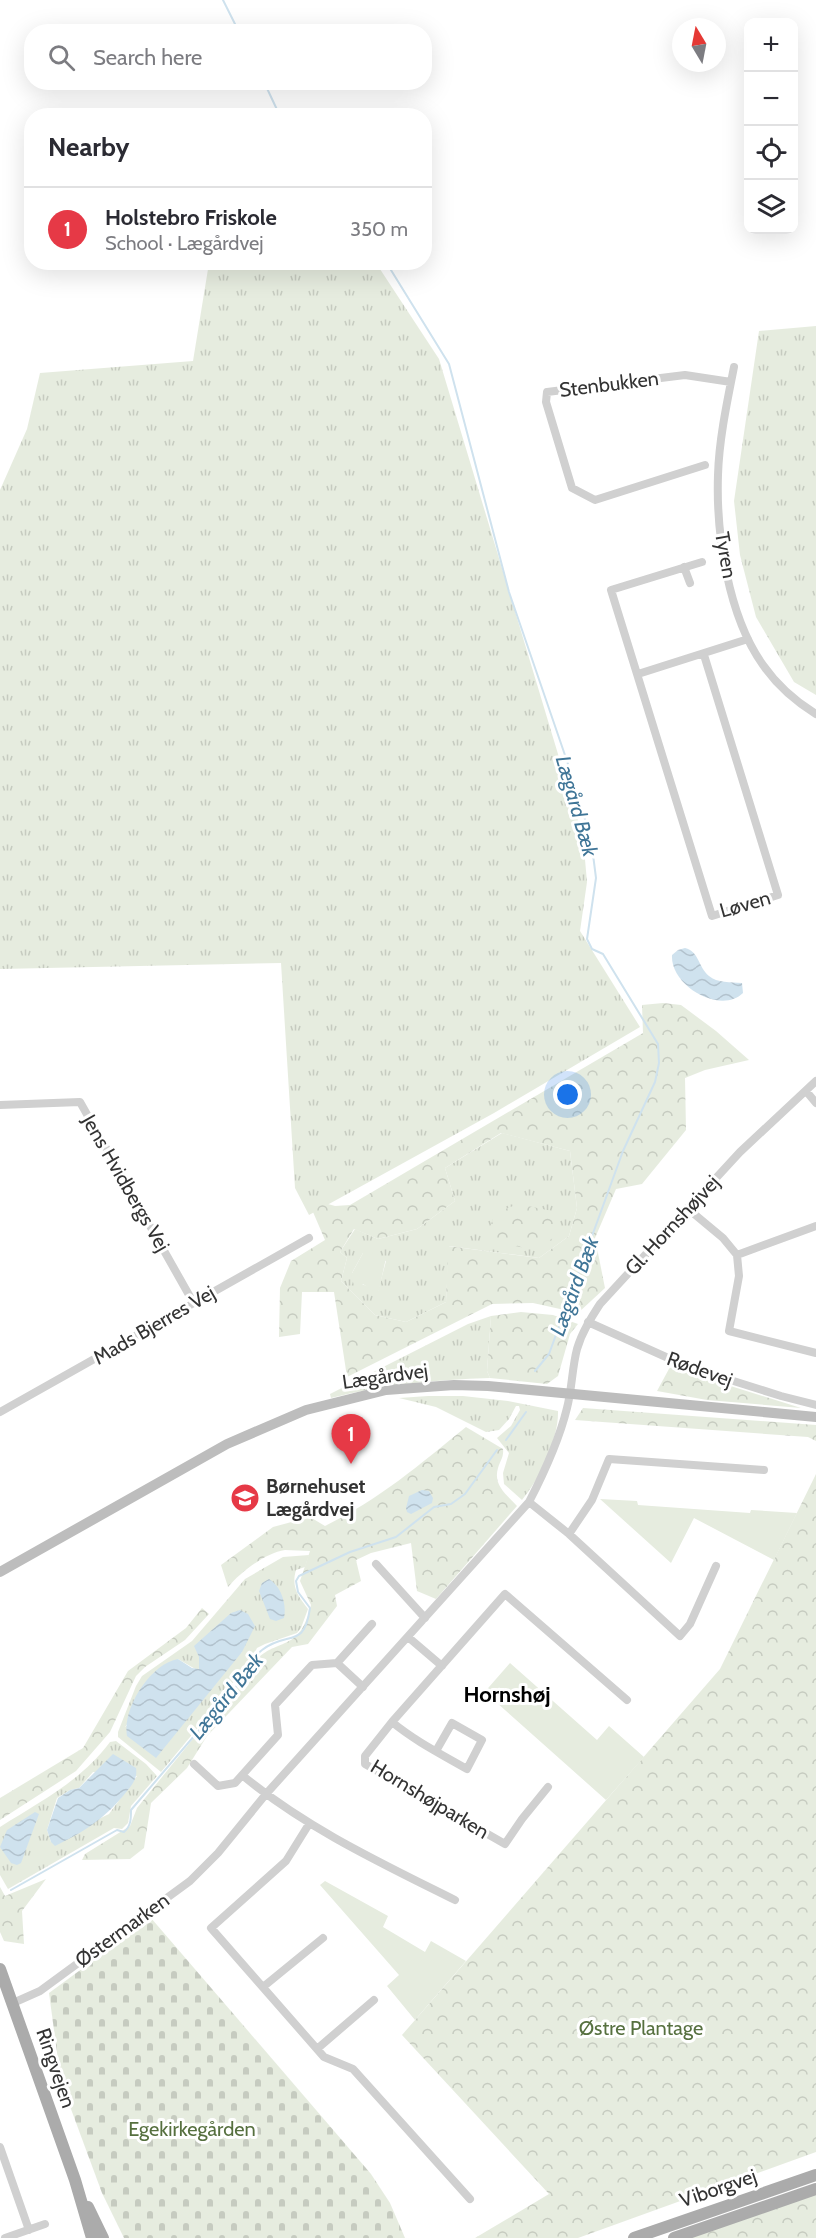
<!DOCTYPE html>
<html lang="en">
<head>
<meta charset="utf-8">
<style>
  body { margin:0; font-family:Cabin,sans-serif; background:#f2f2f3; color:#2b2b33 }
  .controls { position:absolute; right:18px; top:18px; display:grid; overflow:hidden; border-radius:12px; box-shadow:0 6px 24px #0002 }
  .controls button { width:54px; height:54px; display:grid; place-items:center; padding:0; border:0; border-bottom:2px solid #e1e1e2; background:#fff; color:#2b2b33; font:30px sans-serif }
  .compass { position:absolute; left:672px; top:18px; width:54px; height:54px; border-radius:50%; background:#fff; box-shadow:0 6px 24px #0002; rotate:350deg }
  .you { position:absolute; left:568px; top:1095px; width:21px; height:21px; margin:-15px; border:4px solid #fff; border-radius:50%; background:#1a73e8; box-shadow:0 0 0 9px #1a73e833 }
  .badge { display:grid; place-items:center; width:39px; height:39px; border-radius:50%; background:#e63946; color:#fff; font-size:20px; font-weight:700 }
  .pin { position:absolute; translate:-50% -50px; filter:drop-shadow(0 2px 3px #0008) }
  .pin::after { content:''; position:absolute; top:32px; width:21px; height:18px; background:inherit; clip-path:polygon(0 0,100% 0,50% 100%) }
  .list { margin:0; padding:0; list-style:none }
  h2 { display:flex; justify-content:space-between; align-items:center; height:78px; margin:0; padding:0 24px; font-size:26px }
  h2 small { font-size:20px; font-weight:400; color:#7c7c81 }
  .list li { display:grid; grid-template-columns:39px 1fr auto; gap:18px; align-items:center; box-sizing:border-box; height:84px; padding:0 24px; border-top:2px solid #e1e1e2 }
  .list b { display:block; font-size:22px; white-space:nowrap }
  .list p { margin:0; font-size:20px; white-space:nowrap; color:#7c7c81 }
  .list em { font-size:20px; font-style:normal; color:#7c7c81 }
  .icon { flex:none; width:33px; height:33px; fill:none; stroke:currentColor; stroke-width:2; stroke-linecap:round; stroke-linejoin:round }
  .map { position:relative; flex:none; width:816px; height:2238px; overflow:hidden }
  .search { position:absolute; background:#fff; box-shadow:0 6px 24px #0002; left:24px; top:24px; width:408px; height:66px; display:flex; align-items:center; gap:15px; box-sizing:border-box; padding:0 21px; border-radius:24px; color:#7c7c81; font-size:22px }
  .panel { position:absolute; background:#fff; box-shadow:0 6px 24px #0002; left:24px; top:108px; width:408px; height:162px; border-radius:24px }
  .map>svg:first-child { display:block }
</style>
</head>
<body>
<div class="map">
<svg width="816" height="2238" viewBox="0 0 816 2238">
  <defs>
    <pattern id="grass-tufts" width="24" height="20" patternUnits="userSpaceOnUse" patternTransform="scale(1.5)"><rect width="24" height="20" fill="#e6ecdf"/><path d="M3 7l-1-3M5 7V3M7 7l1-3M15 17l-1-3M17 17v-4M19 17l1-3" fill="none" stroke="#c6cbc0"/></pattern>
    <pattern id="forest-crowns" width="20" height="18" patternUnits="userSpaceOnUse" patternTransform="scale(1.5)"><rect width="20" height="18" fill="#e6ecdf"/><path d="M2 6a3 3 0 1 1 6 0M12 15a3 3 0 1 1 6 0" fill="none" stroke="#c6cbc0"/></pattern>
    <pattern id="cemetery-stones" width="16" height="16" patternUnits="userSpaceOnUse" patternTransform="scale(1.5)"><rect width="16" height="16" fill="#e6ecdf"/><path d="M2 7V4a2 2 0 0 1 4 0v3zM10 15v-3a2 2 0 0 1 4 0v3z" fill="#c6cbc0"/></pattern>
    <pattern id="water-waves" width="16" height="10" patternUnits="userSpaceOnUse" patternTransform="scale(1.5)"><rect width="16" height="10" fill="#cfe2ee"/><path d="M0 5q4-4 8 0t8 0" fill="none" stroke="#b2c2cd"/></pattern>
  </defs>
  <rect width="100%" height="100%" fill="#fff"/>
  <path fill="url(#grass-tufts)" fill-rule="evenodd" d="M209 263H376L439 359 583 837 587 882 580 931 640 1027 494 1113 309 1215 295 1188 281 963 0 969V490L27 429 40 373 193 361Z
    M816 326V695L794 682 756 617 740 555 734 501 759 331Z
    M502 1133 570 1151 577 1208 569 1236 539 1258 449 1246 446 1302 406 1322 375 1315 341 1281 347 1258 340 1252 355 1229 378 1239 417 1229 455 1201 445 1168ZM363 1253 386 1261 378 1291 362 1284H354L352 1273Z
    M491 1316 487 1371 490 1378C435 1380 385 1384 331 1398L330 1394 468 1324Z
    M428 1396H463L508 1401 558 1411C559 1438 539 1480 522 1500L504 1484 503 1473 509 1453 497 1438 511 1426 520 1410 519 1406H516L509 1419 499 1430 486 1432 436 1407 399 1398Z
    M309 1555 305 1567 296 1570C291 1587 298 1596 308 1609L301 1628 297 1633 265 1644 257 1648 245 1673 229 1686 220 1701 161 1772 118 1737V1732L136 1686 142 1676 192 1641 245 1579 283 1557ZM242 1652 125 1727 178 1659 197 1670 200 1668 199 1656Z
    M116 1741 146 1764 157 1776 131 1806 128 1823 122 1829 114 1828 8 1889 0 1875V1827C41 1801 81 1781 110 1742ZM93 1772 137 1776 109 1814 51 1842 47 1830 57 1798 70 1790 79 1788Z"/>
  <path fill="url(#forest-crowns)" fill-rule="evenodd" d="M663 1003 681 1005 716 1031 749 1060 705 1070 685 1078 686 1130 642 1184 616 1189 595 1238 605 1288 578 1313 533 1303 492 1304 347 1377 334 1292H302L300 1334 279 1337 280 1288 291 1261 325 1240 307 1198 335 1206 350 1205 643 1033 642 1005ZM501 1133 570 1151 577 1208 569 1236 539 1258 448 1246 446 1302 406 1322 375 1315 341 1281 347 1258 340 1252 354 1229 378 1239 417 1229 455 1201 445 1168Z
    M518 1204 552 1211 557 1229 556 1236 535 1250 496 1242 490 1227 495 1213Z
    M521 1312 553 1315 578 1324 570 1334 558 1376 547 1384 490 1378 487 1371 491 1316Z
    M670 1367 801 1408 707 1400 657 1391Z
    M583 1408 816 1425V1441L808 1437 575 1420Z
    M466 1427 503 1449C504 1457 500 1461 498 1468 493 1485 506 1494 517 1506L436 1599 417 1591 411 1543 371 1553 356 1560 361 1581 335 1595 337 1606 308 1644 292 1647 207 1736 187 1768 151 1803 144 1848 130 1859 82 1860 85 1854 130 1826 137 1808 259 1657C271 1647 276 1648 289 1641 302 1635 308 1618 311 1605L300 1581 310 1551C302 1551 293 1550 285 1550 265 1553 241 1572 228 1587L221 1565 273 1527 310 1517 325 1526C380 1499 419 1465 466 1427Z
    M816 1474V2152L578 2238H475L549 2194 402 2035 720 1669Z
    M202 1608 209 1614 185 1640 145 1667 136 1676 110 1732 76 1771 0 1820V1798L83 1748 128 1671 186 1628Z
    M46 1879 22 1911 24 1944 4 1941 0 1932V1887L5 1896Z
    M816 2194V2238H687Z"/>
  <path fill="url(#cemetery-stones)" d="M151 1918 371 2174 390 2203 405 2238H124L102 2193 61 2082 49 1993Z"/>
  <path fill="#e6ecdf" d="M367 1251 386 1258 379 1290 376 1293 363 1284 354 1285 351 1275 363 1253Z
    M600 1499 637 1501 638 1505 750 1513 751 1510 797 1513 774 1560 694 1518 671 1563Z
    M510 1663 597 1740 609 1726 644 1757 606 1800 496 1702 482 1695Z
    M325 1881 388 1916 383 1927 425 1952 431 1941 466 1961 415 2020 387 1986 399 1975 320 1885Z"/>
  <path fill="url(#water-waves)" d="M685 948C699 951 698 967 709 976 717 983 731 982 742 983L743 993C721 1015 670 986 672 955L678 950Z
    M422 1490 429 1491 433 1498 432 1503 411 1514 407 1512 406 1508 409 1496Z
    M269 1579C281 1586 287 1604 284 1618L276 1621 270 1619 259 1591 262 1583Z
    M240 1610 248 1614 255 1626 242 1652 156 1758 127 1736C122 1709 150 1664 178 1659L192 1668 199 1669V1657L194 1646 231 1613Z
    M113 1754 136 1768C138 1780 130 1787 123 1796 103 1820 82 1833 55 1846L51 1842 47 1830 58 1798 70 1790 79 1788Z
    M35 1812 39 1814 21 1863 17 1865 11 1863 0 1847 7 1830Z"/>
  <g fill="none" stroke-linecap="round" stroke-linejoin="round">
    <path stroke="#cfe2ee" stroke-width="2" d="M223 0 239 32
      M264 82 280 116
      M386 262 449 364 509 592 567 761 591 839 596 878 587 939 592 949 603 954 658 1044 659 1063 655 1082 623 1151 549 1354 535 1371
      M506 1440 526 1412
      M11 1890 117 1830 124 1832C131 1826 131 1819 131 1810L247 1674C251 1666 255 1655 262 1650 288 1630 304 1650 310 1608L298 1592 296 1581 299 1576 350 1552 396 1537 434 1507 451 1504 465 1494 497 1450"/>
    <path stroke="#d0d0d0" stroke-width="8" d="M734 367C727 402 719 440 718 475 716 534 728 616 763 665 777 685 795 701 816 714
      M705 465 595 500 572 488 546 402 547 392 685 375 731 382
      M702 562 611 590 712 916 778 895 704 655
      M684 567 690 583
      M638 674 748 639
      M806 1091 816 1103
      M0 1105 80 1102 193 1302
      M687 1208 723 1238 737 1255 739 1276 729 1331 816 1353
      M737 1255 816 1226
      M588 1322 686 1366 781 1396 816 1405
      M0 1412 309 1238
      M529 1502 569 1534 680 1636 690 1624 716 1566
      M569 1534 592 1500 609 1459 764 1470
      M376 1564 425 1618
      M408 1637 442 1666
      M337 1663 363 1687
      M392 1722C415 1741 441 1754 467 1769L482 1740 452 1723 436 1751
      M194 1764 218 1786 235 1783 278 1735 275 1705 312 1665 337 1663 372 1624
      M242 1775C306 1828 381 1863 455 1900
      M548 1787 522 1819 505 1844 365 1764V1756L392 1722 505 1594 627 1700
      M309 1824 286 1861 211 1928 324 2057 353 2069 470 2199
      M263 1987 323 1938
      M13 2003 40 1991 190 1881 218 1853 266 1794 529 1502C545 1471 559 1441 567 1408 572 1389 572 1368 577 1349 582 1332 591 1318 600 1304L740 1152 816 1081
      M317 2049 374 2000
      M0 2147 29 2230
      M5 2238 45 2224"/>
    <path stroke="#bdbdbd" stroke-width="10" d="M0 1572 227 1444 306 1410 386 1390 454 1385 488 1386 816 1417"/>
    <path stroke="#ababab" stroke-width="12" d="M0 1969 75 2180 92 2238
      M88 2207 103 2238
      M634 2238 816 2175
      M674 2238 816 2189"/>
  </g>
  <defs>
    <g id="school-disc" transform="scale(1.5)"><circle r="9.5" fill="#e63946" stroke="#fff"/><path d="M0-5L7-2L0 1L-7-2ZM-4 1L0 2.5L4 1V4Q0 6-4 4Z" fill="#fff"/></g>
  </defs>
  <g fill-rule="evenodd">
    <use href="#school-disc" x="245" y="1498"/>
  </g>
  <g text-anchor="middle" dominant-baseline="central" stroke-width="6" stroke-linejoin="round" paint-order="stroke">
    <g font-size="20" fill="#333" stroke="#fff">
      <text transform="translate(609 384) rotate(-7)">Stenbukken</text>
      <text transform="translate(726 555) rotate(80)">Tyren</text>
      <text transform="translate(745 904) rotate(-16)">Løven</text>
      <text transform="translate(126 1183) rotate(60)">Jens Hvidbergs Vej</text>
      <text transform="translate(672 1225) rotate(-47)">Gl. Hornshøjvej</text>
      <text transform="translate(154 1325) rotate(-30)">Mads Bjerres Vej</text>
      <text transform="translate(700 1369) rotate(20)">Rødevej</text>
      <text transform="translate(385 1376) rotate(-8)">Lægårdvej</text>
      <text transform="translate(430 1799) rotate(31)">Hornshøjparken</text>
      <text transform="translate(122 1930) rotate(-36)">Østermarken</text>
      <text transform="translate(56 2068) rotate(71)">Ringvejen</text>
      <text transform="translate(718 2188) rotate(-19)">Viborgvej</text>
    </g>
    <g font-size="20" font-weight="bold" fill="#333" stroke="#fff" text-anchor="start">
      <text x="266" y="1486">Børnehuset<tspan x="266" dy="23">Lægårdvej</tspan></text>
    </g>
    <g font-size="20" fill="#56703f" stroke="#fff">
      <text x="641" y="2028">Østre Plantage</text>
      <text x="192" y="2129">Egekirkegården</text>
    </g>
    <g font-size="21" font-style="italic" fill="#3f7597" stroke="#fff">
      <text transform="translate(577 806) rotate(74)">Lægård Bæk</text>
      <text transform="translate(574 1286) rotate(-70)">Lægård Bæk</text>
      <text transform="translate(226 1696) rotate(-51)">Lægård Bæk</text>
    </g>
    <g font-size="22" font-weight="bold" fill="#000" stroke="#fff">
      <text x="507" y="1694">Hornshøj</text>
    </g>
  </g>
</svg>
<div class="controls">
<button>+</button>
<button>−</button>
<button><svg class="icon" aria-label="locate" viewBox="0 0 24 24"><circle cx="12" cy="12" r="6"/><path d="M12 2v4M12 18v4M2 12h4M18 12h4"/></svg></button>
<button><svg class="icon" aria-label="layers" viewBox="0 0 24 24"><path d="M12 4l9 5-9 5-9-5zM3 14l9 5 9-5"/></svg></button>
</div>
<svg class="compass" viewBox="-18 -18 36 36"><path d="M0-13l5 13h-10z" fill="#e53935"/><path d="M0 13l5-13h-10z" fill="#7c7c81"/></svg>
<div class="you"></div>
<div class="pin badge" style="left:351px;top:1464px">1</div>
<div class="search"><svg class="icon" aria-label="search" viewBox="0 0 24 24"><circle cx="10" cy="10" r="6"/><path d="M15 15l6 6"/></svg>Search here</div>
<section class="panel">
<h2>Nearby<small></small></h2>
<ul class="list">
<li><span class="badge">1</span><div><b>Holstebro Friskole</b><p>School · Lægårdvej</p></div><em>350 m</em></li>
</ul>
</section>
</div>
</body>
</html>
